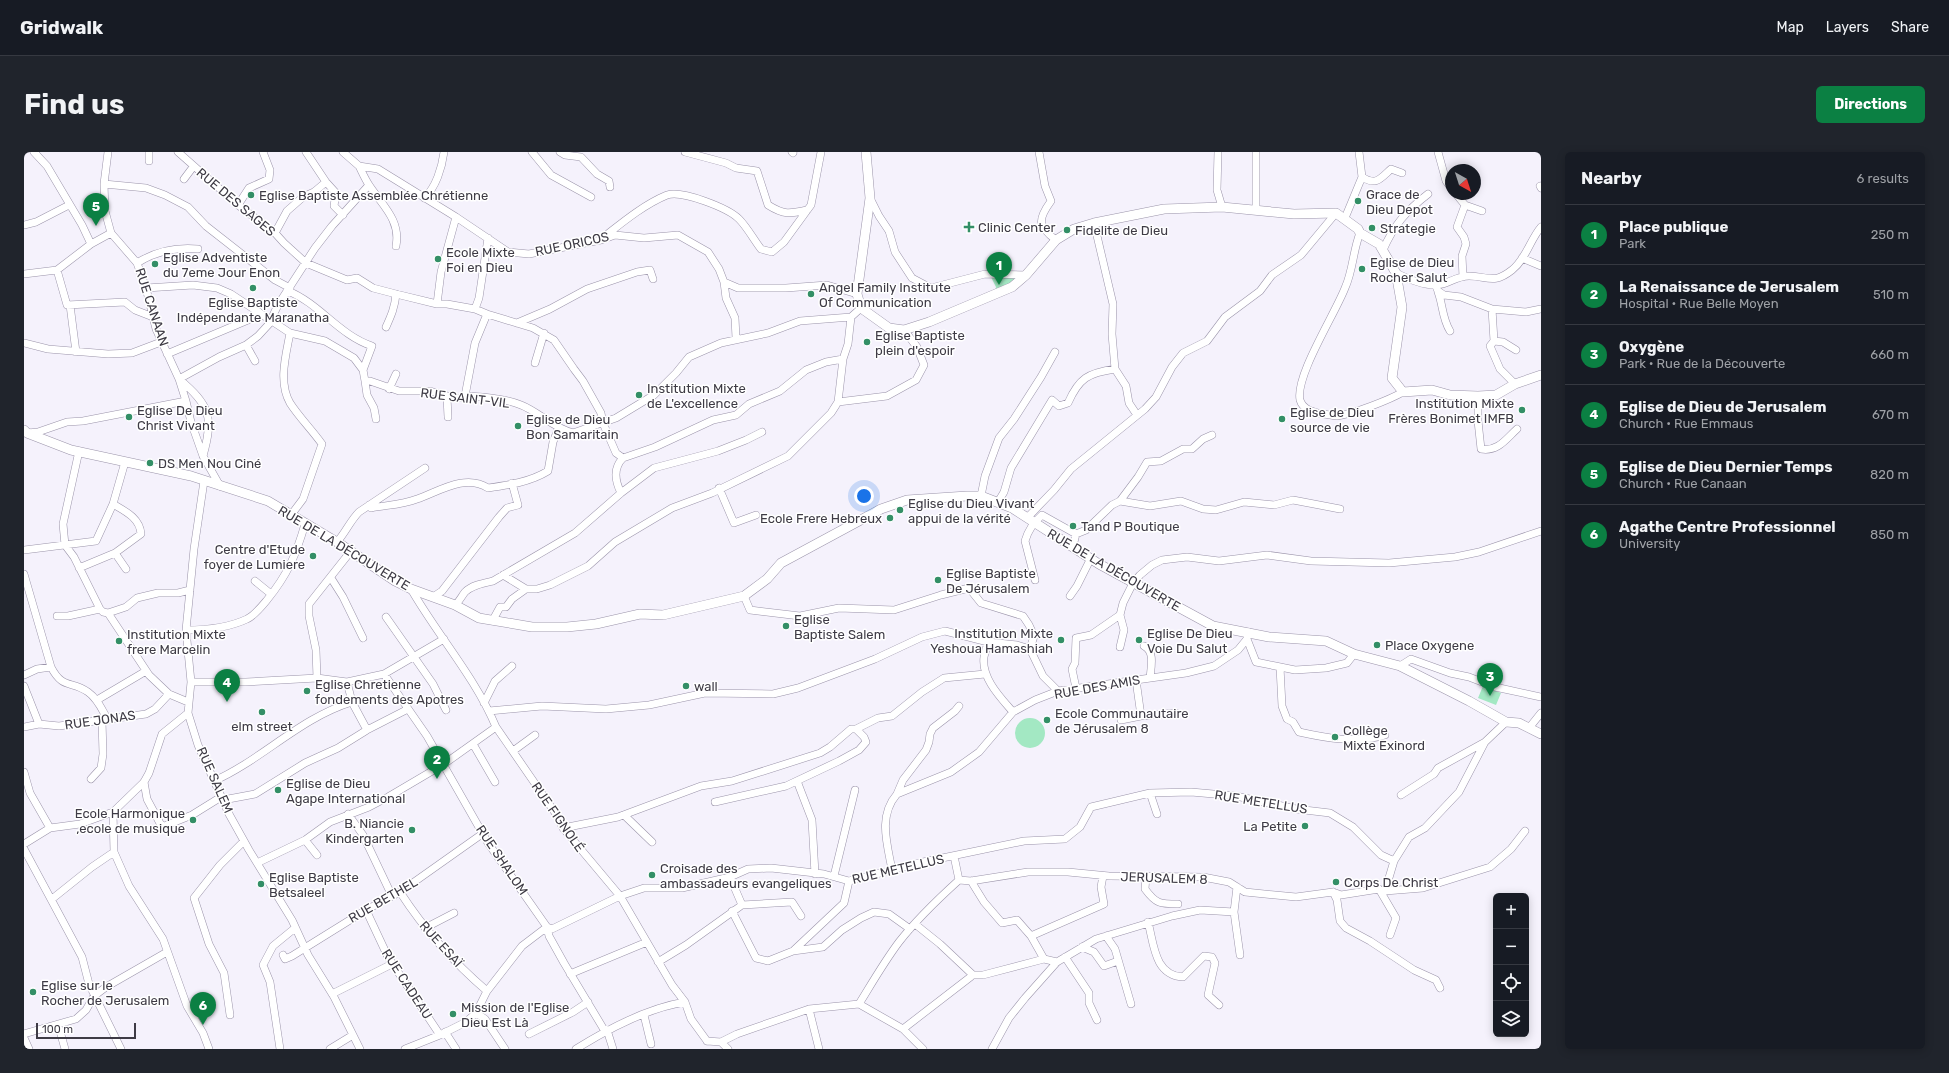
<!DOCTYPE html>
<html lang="en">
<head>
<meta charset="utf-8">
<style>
  body { margin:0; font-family:Rubik,sans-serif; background:#20242c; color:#f1f3f6 }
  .controls { position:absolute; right:12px; bottom:12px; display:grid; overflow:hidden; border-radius:6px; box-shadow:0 2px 10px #0003 }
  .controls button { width:36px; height:36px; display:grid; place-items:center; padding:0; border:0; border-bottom:1px solid #363941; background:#171b24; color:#f1f3f6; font:20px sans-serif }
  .compass { position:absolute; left:1421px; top:12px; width:36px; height:36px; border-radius:50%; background:#171b24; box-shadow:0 2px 10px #0003; rotate:141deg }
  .scale { position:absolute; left:12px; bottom:10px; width:100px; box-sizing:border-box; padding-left:4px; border:2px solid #3e3b45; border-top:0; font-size:11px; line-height:14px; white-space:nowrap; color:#3e3b45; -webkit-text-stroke:3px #fff; paint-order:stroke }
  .you { position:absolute; left:840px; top:344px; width:14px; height:14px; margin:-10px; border:3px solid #fff; border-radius:50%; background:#1a73e8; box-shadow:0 0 0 6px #1a73e833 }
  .badge { display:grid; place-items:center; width:26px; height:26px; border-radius:50%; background:#0b8043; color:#fff; font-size:13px; font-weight:700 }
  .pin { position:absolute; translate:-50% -33px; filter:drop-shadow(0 1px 2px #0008) }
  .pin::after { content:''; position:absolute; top:21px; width:14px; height:12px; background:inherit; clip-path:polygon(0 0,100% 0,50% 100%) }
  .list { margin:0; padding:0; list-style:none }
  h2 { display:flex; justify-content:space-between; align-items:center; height:52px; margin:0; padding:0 16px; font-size:17px }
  h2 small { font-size:13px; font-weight:400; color:#9ea1a6 }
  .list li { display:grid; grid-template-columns:26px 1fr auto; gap:12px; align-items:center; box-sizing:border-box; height:60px; padding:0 16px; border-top:1px solid #363941 }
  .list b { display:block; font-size:15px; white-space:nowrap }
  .list p { margin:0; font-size:13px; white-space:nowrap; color:#9ea1a6 }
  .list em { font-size:13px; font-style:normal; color:#9ea1a6 }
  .icon { flex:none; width:22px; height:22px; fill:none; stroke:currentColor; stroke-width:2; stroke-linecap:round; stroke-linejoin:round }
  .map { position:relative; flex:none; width:1517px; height:897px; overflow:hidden; border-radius:6px }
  header { display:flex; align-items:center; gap:24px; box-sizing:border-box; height:56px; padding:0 20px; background:#171b24; border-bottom:1px solid #363941 }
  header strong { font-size:19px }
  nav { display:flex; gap:22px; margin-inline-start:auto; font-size:14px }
  .intro { display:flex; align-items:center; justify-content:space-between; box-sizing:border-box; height:96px; padding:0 24px }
  h1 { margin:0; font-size:28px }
  .button { padding:10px 18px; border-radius:6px; background:#0b8043; color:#fff; font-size:14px; font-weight:700 }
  main { display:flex; gap:24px; padding:0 24px }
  aside { flex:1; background:#171b24; border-radius:6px; box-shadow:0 2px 10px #0003 }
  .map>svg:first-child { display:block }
</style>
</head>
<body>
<header>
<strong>Gridwalk</strong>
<nav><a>Map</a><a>Layers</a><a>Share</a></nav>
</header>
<div class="intro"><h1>Find us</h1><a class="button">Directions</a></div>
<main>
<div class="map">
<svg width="1517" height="897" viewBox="0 0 1517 897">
  <rect width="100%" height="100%" fill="#f5f2fc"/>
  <path fill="#a3e8c3" d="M967 125 995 126 971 140 972 135Z
    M1459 534 1477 541 1472 553 1454 546Z
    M991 581a15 15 0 1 1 30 0a15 15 0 1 1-30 0Z"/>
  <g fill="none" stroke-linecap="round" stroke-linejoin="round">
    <g stroke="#9b94aa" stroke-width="8">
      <path id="minor" d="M10 0 23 14 58 73 67 92
        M84 0 80 32 81 59 87 81 113 111 122 136 132 177 155 227 162 249 167 270 179 304 196 334
        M154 0 214 53 251 81 260 91 282 111 323 128 333 126 349 136 372 142 413 152H423L451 157 463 162 509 176 530 188 550 217 559 229 577 261 579 271 592 301 599 306C589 316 591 329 597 341
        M282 0 302 30 312 41 310 54 319 63
        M319 0 335 14 354 17 432 65 484 100 505 102 577 88 591 83 620 86 654 83 684 100 695 117 700 130 702 146 711 166 712 186
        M508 0 527 23 567 45
        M536 0 541 3 557 5 573 22 585 29 586 35
        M661 0 702 11 712 16 733 19 744 53C760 63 765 62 783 58
        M768 0 769 1
        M1015 0 1021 34 1027 49C1014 67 1013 74 1032 88
        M1194 0 1193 38 1198 55
        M1232 0V58
        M1414 0 1422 29 1427 36
        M125 9V0
        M335 14C338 20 341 27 345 33 358 53 377 68 372 94
        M1338 25C1352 34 1356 27 1367 17L1378 21
        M160 27 169 15
        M80 32 122 36 141 43 164 55 182 74 251 128 266 136
        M1516 34 1517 36
        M1432 42 1441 53 1458 59
        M400 46C412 36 418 15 420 0
        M846 46 855 64 865 79 871 100 888 126 907 136 961 122 1002 123
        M214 53 225 36 245 27 246 18 239 0
        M1323 69 1321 66 1338 25 1335 0
        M0 73 12 70 45 53
        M251 81 263 59 279 45 290 40 302 30
        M1336 81C1329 98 1329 119 1321 136 1311 162 1271 224 1276 248 1279 258 1290 260 1298 262 1303 262 1309 264 1313 264 1329 262 1365 248 1379 240
        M581 84C600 69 621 52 643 43 658 38 704 56 715 67 723 75 730 88 737 97L748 100 760 90 787 53 797 0
        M1359 98C1370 73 1382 59 1404 42
        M1498 106 1517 114
        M113 111C132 99 152 95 174 97
        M33 118 43 153 101 150 111 158 129 165
        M1372 121C1384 127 1405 136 1419 132 1428 129 1435 124 1445 124 1464 124 1469 133 1488 118 1502 107 1506 88 1517 75
        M0 122 33 118 67 92 87 81
        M1439 125 1438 104 1442 92 1440 85 1433 75 1441 53
        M700 130 714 136H762L803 133 833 142
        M1411 132 1414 139 1420 143 1437 145 1468 157 1502 160 1517 157
        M122 136 169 133 193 136 207 142 266 181 301 189 330 206 339 218 341 229H346L375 239H406L431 246H439L441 244C459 245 480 246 497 253 515 260 529 276 549 281L592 266 630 243 652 221 665 205 697 191 744 181 776 169 827 165
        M264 139C296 152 315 183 348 194L339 218
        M1414 140C1419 153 1418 166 1426 179
        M413 152 417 120 432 65
        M46 153 52 200
        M451 157 455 146 464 86
        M1468 157 1470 189 1466 194 1476 217 1491 232
        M493 171 526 157 563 137 613 120 626 118 629 127
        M362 175C367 164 371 155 372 142
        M266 181C262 203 254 230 266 251 275 265 288 278 298 292L279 347 267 363
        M1470 189 1479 190 1492 198
        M0 191 24 197 84 202 108 201 137 190
        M222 193 231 209
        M143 202 224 168 235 160
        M511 211 520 181
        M1091 217 1102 234 1105 251 1113 263
        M341 229 343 243 350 256 352 267
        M365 237 372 222
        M441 244 451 191 463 162
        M1454 244V269L1457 297C1474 300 1482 287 1493 277
        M423 245 424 265
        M814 250 863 244 892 228 900 213 893 195 880 178
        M4 281 14 280 43 270 59 269 162 249
        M55 299 39 372 41 393 50 405 76 457 79 460 84 461 125 523 145 542 164 550
        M179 304C190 265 186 253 155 227L195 205 222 193 234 184 245 172 254 153 291 96 308 74 345 33
        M599 306 631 295 689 268 712 263 725 252 756 239 782 218 802 210 819 207
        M180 329 170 397 162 478 167 530 164 561 174 593 205 662 225 698 268 768 284 803 310 845 336 897
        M695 336 710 371 732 363
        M957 344 961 324 975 286 990 267 1017 225 1031 200
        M1096 349 1114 325 1123 310 1137 309 1159 297H1168L1179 287 1188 283
        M974 350 980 340 987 316 1028 248 1035 254 1044 251C1055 226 1064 221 1091 217L1088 182 1089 152 1070 71
        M345 353 347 356C362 353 378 353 393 347 414 340 441 321 464 336 485 333 506 330 524 319L529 290 535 275
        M1003 366 1030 338 1047 317 1121 257 1132 245 1148 215 1159 201 1183 189 1201 165 1236 139 1248 123 1277 103 1312 61
        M1052 382 1062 378 1088 353 1096 349 1126 354 1157 349 1179 357 1192 358 1220 350 1250 353 1269 348 1316 357
        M313 390C322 380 326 369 335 360L401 316
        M0 398 72 389 89 352 101 310
        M91 401 102 417
        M55 416 91 401 117 382C116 366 101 359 89 352
        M0 422 27 515
        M479 423 502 437
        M307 426 319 445 339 486
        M1011 428 1001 389C1004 378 1010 370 1018 363L1052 382 1050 390 1047 393
        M231 429 247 442
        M387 437C414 484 451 525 472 575L532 662 539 676 596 744 648 833 661 850 667 867 683 889
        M720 444 726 458 776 464 815 456 870 458 917 443 945 436 957 451 999 464 1005 473 1010 484 1006 497 1019 524 1034 539
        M1046 444 1053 434 1067 406
        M409 445 418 439 475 365 483 356 494 353 488 331
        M431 453C436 449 437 445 441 440 448 433 460 431 469 429L551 381 597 341 630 316 694 299 722 288 738 280
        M84 461 102 455 113 446 134 441H154L166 438
        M33 464H44L76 457
        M362 465 409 532 422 558
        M469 469 472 468 470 466 476 455H482L488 447 502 437H513L526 433 564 414 591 390 648 356 688 341 764 304 807 261 814 250 819 207 824 192 827 165 837 156
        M162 478C183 478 204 476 223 467 230 464 238 454 243 448 264 422 272 403 281 372
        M1223 487 1232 510 1271 518 1302 516 1323 511 1330 502
        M964 490C963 495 961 500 960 505 957 526 977 546 989 560
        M1120 494C1131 499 1127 515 1126 526
        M1096 495 1100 478 1096 463 1099 451 1109 431 1116 423 1128 413 1138 408 1163 405 1195 409 1243 403 1287 409 1365 411 1431 405 1455 400 1517 379
        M1376 514 1387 507 1426 521 1445 525 1471 535 1517 545
        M1256 515 1258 554 1263 567 1269 570 1275 580C1302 586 1334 592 1361 583
        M360 522 403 584 464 691 523 775 525 784 540 811 579 876 583 878 589 897
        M0 523 13 517 27 515C39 538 47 528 64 540 74 547 78 558 84 568
        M293 526 292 498 285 464V452L327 399
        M1112 528 1117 564 1152 561
        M167 530H222L293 526 323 530 360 522 420 487
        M323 530 328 550 343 578
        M0 534 15 572
        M1052 536 1048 517 1051 511 1052 486 1067 483 1096 463
        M73 548 122 519
        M460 551 471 529 488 514
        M465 559 518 554 582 557 625 553 681 541 749 542 774 536 851 507 898 485 921 479 964 490 993 493 1006 497
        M1097 568 1117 564
        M0 575 15 572 35 574 122 562 131 557 145 542
        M1505 576 1517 561
        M449 592 471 630
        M489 599 511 583
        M0 620 6 641 26 676
        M67 627 77 616 79 602 78 569
        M190 629C239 607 276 566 328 550
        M773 629 788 668 791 722
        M120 630 123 647 138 675 168 663 197 645
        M1126 641 1133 662
        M873 642 879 628 902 598 905 590 906 582 909 576 931 559 935 554
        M1377 643 1410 622 1414 616 1461 590
        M199 648 231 642 281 611 314 596 343 578 384 557
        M691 650 762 634 815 609 835 598 842 590 840 585 832 577
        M89 660 90 700 105 734 139 787 163 854 179 881 185 897
        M324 662 339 683 368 744
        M600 663 628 690
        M539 676 594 665 677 634 708 629 796 601 806 595 827 577H832L854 566 868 564 898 540 920 526 961 522
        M281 688 293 703
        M0 692 26 676 56 672 89 660 120 630 125 621 138 582 164 561
        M0 697 58 805 65 832 97 897
        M930 704 935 728
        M233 711 281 688 306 670 345 655 364 645 420 612 472 575
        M868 718C863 691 854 664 873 642L927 620 955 600 989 560 1011 548 1034 539 1162 521 1190 514 1214 498 1223 487 1224 480
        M810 724 831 638
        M1122 724 1121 737C1132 752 1136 752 1154 752
        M947 729 960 750 978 771 993 768 1007 784 1020 807 1033 810
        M1213 735 1210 760 1216 803
        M1355 737 1372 766 1366 783
        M1361 739 1399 736 1466 715 1487 697 1501 679
        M376 740C400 777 429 810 463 839
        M1309 740 1313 748 1316 769 1322 776 1346 789 1390 818 1412 828 1416 836
        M28 747 68 715 90 700
        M718 753 768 750 777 764
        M342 758 364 805 416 883
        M708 759 732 806 744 809 769 799 799 795 818 778 837 766 850 760 865 762 886 777
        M1124 770C1130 792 1130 823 1159 825L1180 804 1188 805 1191 811 1184 843 1195 853
        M891 772 916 792 949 823
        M401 776 430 761
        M1007 784 1080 752 1077 735 1079 724
        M1082 784 1091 797 1107 852
        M1058 795 1070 800 1080 814 1094 809
        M769 799 820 751 825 729
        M259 803 261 807 268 804 342 758 376 740 458 682
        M1041 805 1065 841V851L1073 868
        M634 810 662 793 718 753 706 725
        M546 822 623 790
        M308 842 368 812
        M835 852C848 831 860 810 875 790 893 767 914 747 935 728L947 729 1004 720H1044L1085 724 1179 725 1205 730 1221 740 1272 745 1309 740 1317 743 1355 737 1361 739 1370 709 1385 685 1401 676 1435 640 1461 590 1482 570
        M785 857 795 897
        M452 861 461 867 481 897
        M206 863 200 821 185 792 170 746 196 713 220 689
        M620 863 627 892
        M34 872 41 897
        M879 877 949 823H959L1020 807
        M421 880 432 897
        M0 882 52 867 62 858 70 844 82 835 143 800
        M505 882 549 860 564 850
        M0 886 5 897
        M683 889 697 890 713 882 785 857 835 852 879 877 899 897
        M697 890 704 897
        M256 897 246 830 239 813 249 794 271 776
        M306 897 329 883
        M381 897 416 883 442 870 452 861 463 839 498 794 523 775 528 777 596 744 620 736H658L706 725 724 717 747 716 800 722 825 729 899 710 1000 689 1041 687 1056 675 1067 655 1126 641 1167 640 1212 644 1272 657 1306 661 1329 675 1357 703 1370 709
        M552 897C584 877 623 856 661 850
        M968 897 985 866 1001 846 1033 810 1072 787 1148 764 1176 758 1210 760"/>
    </g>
    <g stroke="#9b94aa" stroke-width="10">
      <path id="tertiary" d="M842 0 846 46 833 142 837 156 865 176 880 178 905 170 988 135 1002 123 1032 88 1050 77 1070 71 1140 57 1198 55 1270 62 1312 61 1334 77 1336 81 1355 92 1372 121 1378 155 1368 226 1379 240 1408 238 1426 243 1454 244 1472 243 1491 232 1517 223
        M0 278 3 281 47 298 167 324 244 349 313 390 371 429 387 437 431 453 455 466 508 475H543L572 472 616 462 639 463 720 444 743 427 757 411 857 357 883 348 943 344H957L988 356 1075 412 1189 474 1245 485 1302 489 1330 502 1376 514 1445 549 1482 570 1495 571 1517 582"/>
    </g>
    <use href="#minor" stroke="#fff" stroke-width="7"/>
    <use href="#tertiary" stroke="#fff" stroke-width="9"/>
  </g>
  <g fill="#338f66" stroke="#fff" stroke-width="1.5">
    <circle cx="227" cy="43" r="4"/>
    <circle cx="1334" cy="49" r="4"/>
    <path d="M943 69h4v4h4v4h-4v4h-4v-4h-4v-4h4z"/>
    <circle cx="1348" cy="76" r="4"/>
    <circle cx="1043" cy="78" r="4"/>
    <circle cx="414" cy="107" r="4"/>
    <circle cx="131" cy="112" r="4"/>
    <circle cx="1338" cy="117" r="4"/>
    <circle cx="229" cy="136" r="4"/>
    <circle cx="787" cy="142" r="4"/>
    <circle cx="843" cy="190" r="4"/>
    <circle cx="615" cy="243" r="4"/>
    <circle cx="1498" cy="258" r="4"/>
    <circle cx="105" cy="265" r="4"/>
    <circle cx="1258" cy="267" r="4"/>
    <circle cx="494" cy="274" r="4"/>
    <circle cx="126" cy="311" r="4"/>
    <circle cx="876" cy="358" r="4"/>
    <circle cx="866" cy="366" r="4"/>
    <circle cx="1049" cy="374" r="4"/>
    <circle cx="289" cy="404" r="4"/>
    <circle cx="914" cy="428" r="4"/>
    <circle cx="762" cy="474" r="4"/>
    <circle cx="1037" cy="488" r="4"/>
    <circle cx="1115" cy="488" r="4"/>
    <circle cx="95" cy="489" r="4"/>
    <circle cx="1353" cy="493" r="4"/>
    <circle cx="662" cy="534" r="4"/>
    <circle cx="283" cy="539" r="4"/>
    <circle cx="238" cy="560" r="4"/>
    <circle cx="1023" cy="568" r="4"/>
    <circle cx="1311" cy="585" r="4"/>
    <circle cx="254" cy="638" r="4"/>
    <circle cx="169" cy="668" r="4"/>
    <circle cx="1281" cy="674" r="4"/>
    <circle cx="388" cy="678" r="4"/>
    <circle cx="628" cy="723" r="4"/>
    <circle cx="1312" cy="730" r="4"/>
    <circle cx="237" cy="732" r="4"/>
    <circle cx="9" cy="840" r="4"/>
    <circle cx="429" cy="862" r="4"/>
  </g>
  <g text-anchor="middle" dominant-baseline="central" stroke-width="3" stroke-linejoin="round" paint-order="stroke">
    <g font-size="13" fill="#3e3b45" stroke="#fff" text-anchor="start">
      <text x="1342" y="42">Grace de<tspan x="1342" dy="15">Dieu Depot</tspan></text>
      <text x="235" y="43">Eglise Baptiste Assemblée Chrétienne</text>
      <text x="954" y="75">Clinic Center</text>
      <text x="1356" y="76">Strategie</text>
      <text x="1051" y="78">Fidelite de Dieu</text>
      <text x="422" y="100">Ecole Mixte<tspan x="422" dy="15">Foi en Dieu</tspan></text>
      <text x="139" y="105">Eglise Adventiste<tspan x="139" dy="15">du 7eme Jour Enon</tspan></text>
      <text x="1346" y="110">Eglise de Dieu<tspan x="1346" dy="15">Rocher Salut</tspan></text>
      <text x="795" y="135">Angel Family Institute<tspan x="795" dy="15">Of Communication</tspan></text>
      <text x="229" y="150" text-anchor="middle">Eglise Baptiste<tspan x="229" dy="15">Indépendante Maranatha</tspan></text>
      <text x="851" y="183">Eglise Baptiste<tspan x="851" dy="15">plein d'espoir</tspan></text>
      <text x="623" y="236">Institution Mixte<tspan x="623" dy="15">de L'excellence</tspan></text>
      <text x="1490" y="251" text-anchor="end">Institution Mixte<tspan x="1490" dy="15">Frères Bonimet IMFB</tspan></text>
      <text x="113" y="258">Eglise De Dieu<tspan x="113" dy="15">Christ Vivant</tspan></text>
      <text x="1266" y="260">Eglise de Dieu<tspan x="1266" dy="15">source de vie</tspan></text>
      <text x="502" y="267">Eglise de Dieu<tspan x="502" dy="15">Bon Samaritain</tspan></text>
      <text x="134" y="311">DS Men Nou Ciné</text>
      <text x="884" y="351">Eglise du Dieu Vivant<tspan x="884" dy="15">appui de la vérité</tspan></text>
      <text x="858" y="366" text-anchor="end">Ecole Frere Hebreux</text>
      <text x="1057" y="374">Tand P Boutique</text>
      <text x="281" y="397" text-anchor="end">Centre d'Etude<tspan x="281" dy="15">foyer de Lumiere</tspan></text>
      <text x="922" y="421">Eglise Baptiste<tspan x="922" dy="15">De Jérusalem</tspan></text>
      <text x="770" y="467">Eglise<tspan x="770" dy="15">Baptiste Salem</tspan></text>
      <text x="1029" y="481" text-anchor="end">Institution Mixte<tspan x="1029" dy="15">Yeshoua Hamashiah</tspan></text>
      <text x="1123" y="481">Eglise De Dieu<tspan x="1123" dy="15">Voie Du Salut</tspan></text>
      <text x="103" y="482">Institution Mixte<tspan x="103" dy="15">frere Marcelin</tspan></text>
      <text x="1361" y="493">Place Oxygene</text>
      <text x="291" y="532">Eglise Chretienne<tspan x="291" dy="15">fondements des Apotres</tspan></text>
      <text x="670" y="534">wall</text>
      <text x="1031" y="561">Ecole Communautaire<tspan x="1031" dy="15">de Jérusalem 8</tspan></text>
      <text x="238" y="574" text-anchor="middle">elm street</text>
      <text x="1319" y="578">Collège<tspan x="1319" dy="15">Mixte Exinord</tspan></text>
      <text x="262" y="631">Eglise de Dieu<tspan x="262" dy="15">Agape International</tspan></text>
      <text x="161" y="661" text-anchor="end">Ecole Harmonique<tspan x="161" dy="15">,ecole de musique</tspan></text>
      <text x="380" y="671" text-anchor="end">B. Niancie<tspan x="380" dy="15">Kindergarten</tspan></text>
      <text x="1273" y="674" text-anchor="end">La Petite</text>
      <text x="636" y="716">Croisade des<tspan x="636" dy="15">ambassadeurs evangeliques</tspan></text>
      <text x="245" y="725">Eglise Baptiste<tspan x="245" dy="15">Betsaleel</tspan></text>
      <text x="1320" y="730">Corps De Christ</text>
      <text x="17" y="833">Eglise sur le<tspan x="17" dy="15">Rocher de Jerusalem</tspan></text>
      <text x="437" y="855">Mission de l'Eglise<tspan x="437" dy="15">Dieu Est Là</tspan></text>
    </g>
    <g font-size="13" fill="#3e3b45" stroke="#fff">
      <text transform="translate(212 50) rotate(40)">RUE DES SAGES</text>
      <text transform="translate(548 92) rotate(-12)">RUE ORICOS</text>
      <text transform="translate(128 155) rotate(72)">RUE CANAAN</text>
      <text transform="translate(441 246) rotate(7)">RUE SAINT-VIL</text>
      <text transform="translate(320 396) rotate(31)">RUE DE LA DÉCOUVERTE</text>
      <text transform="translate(1090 418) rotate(30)">RUE DE LA DÉCOUVERTE</text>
      <text transform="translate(1073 535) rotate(-10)">RUE DES AMIS</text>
      <text transform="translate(76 568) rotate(-8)">RUE JONAS</text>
      <text transform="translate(191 628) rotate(66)">RUE SALEM</text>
      <text transform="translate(1237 650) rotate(9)">RUE METELLUS</text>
      <text transform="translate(534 665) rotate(55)">RUE FIGNOLÉ</text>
      <text transform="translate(478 708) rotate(56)">RUE SHALOM</text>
      <text transform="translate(874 717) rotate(-13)">RUE METELLUS</text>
      <text transform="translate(1140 726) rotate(2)">JERUSALEM 8</text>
      <text transform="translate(359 748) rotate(-30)">RUE BETHEL</text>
      <text transform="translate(417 792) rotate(48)">RUE ESAÏ</text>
      <text transform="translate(383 832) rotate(57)">RUE CADEAU</text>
    </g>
  </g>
</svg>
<div class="controls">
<button>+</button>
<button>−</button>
<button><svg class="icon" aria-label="locate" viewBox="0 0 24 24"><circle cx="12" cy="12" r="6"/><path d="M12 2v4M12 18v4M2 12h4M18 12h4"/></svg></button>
<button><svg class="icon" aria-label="layers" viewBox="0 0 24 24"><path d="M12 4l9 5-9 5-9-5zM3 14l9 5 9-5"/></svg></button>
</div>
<svg class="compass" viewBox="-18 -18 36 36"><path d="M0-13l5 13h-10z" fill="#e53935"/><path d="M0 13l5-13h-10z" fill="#9ea1a6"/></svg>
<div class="scale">100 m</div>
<div class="you"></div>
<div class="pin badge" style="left:975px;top:133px">1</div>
<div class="pin badge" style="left:413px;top:627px">2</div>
<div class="pin badge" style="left:1466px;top:544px">3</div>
<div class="pin badge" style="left:203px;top:550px">4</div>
<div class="pin badge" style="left:72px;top:74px">5</div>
<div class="pin badge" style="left:179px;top:873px">6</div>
</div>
<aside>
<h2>Nearby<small>6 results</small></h2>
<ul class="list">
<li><span class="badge">1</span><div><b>Place publique</b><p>Park</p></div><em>250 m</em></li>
<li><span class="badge">2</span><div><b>La Renaissance de Jerusalem</b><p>Hospital · Rue Belle Moyen</p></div><em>510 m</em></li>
<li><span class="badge">3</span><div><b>Oxygène</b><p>Park · Rue de la Découverte</p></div><em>660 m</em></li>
<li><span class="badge">4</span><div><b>Eglise de Dieu de Jerusalem</b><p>Church · Rue Emmaus</p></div><em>670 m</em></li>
<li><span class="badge">5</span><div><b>Eglise de Dieu Dernier Temps</b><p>Church · Rue Canaan</p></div><em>820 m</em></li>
<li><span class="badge">6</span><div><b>Agathe Centre Professionnel</b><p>University</p></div><em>850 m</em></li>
</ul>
</aside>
</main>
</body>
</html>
